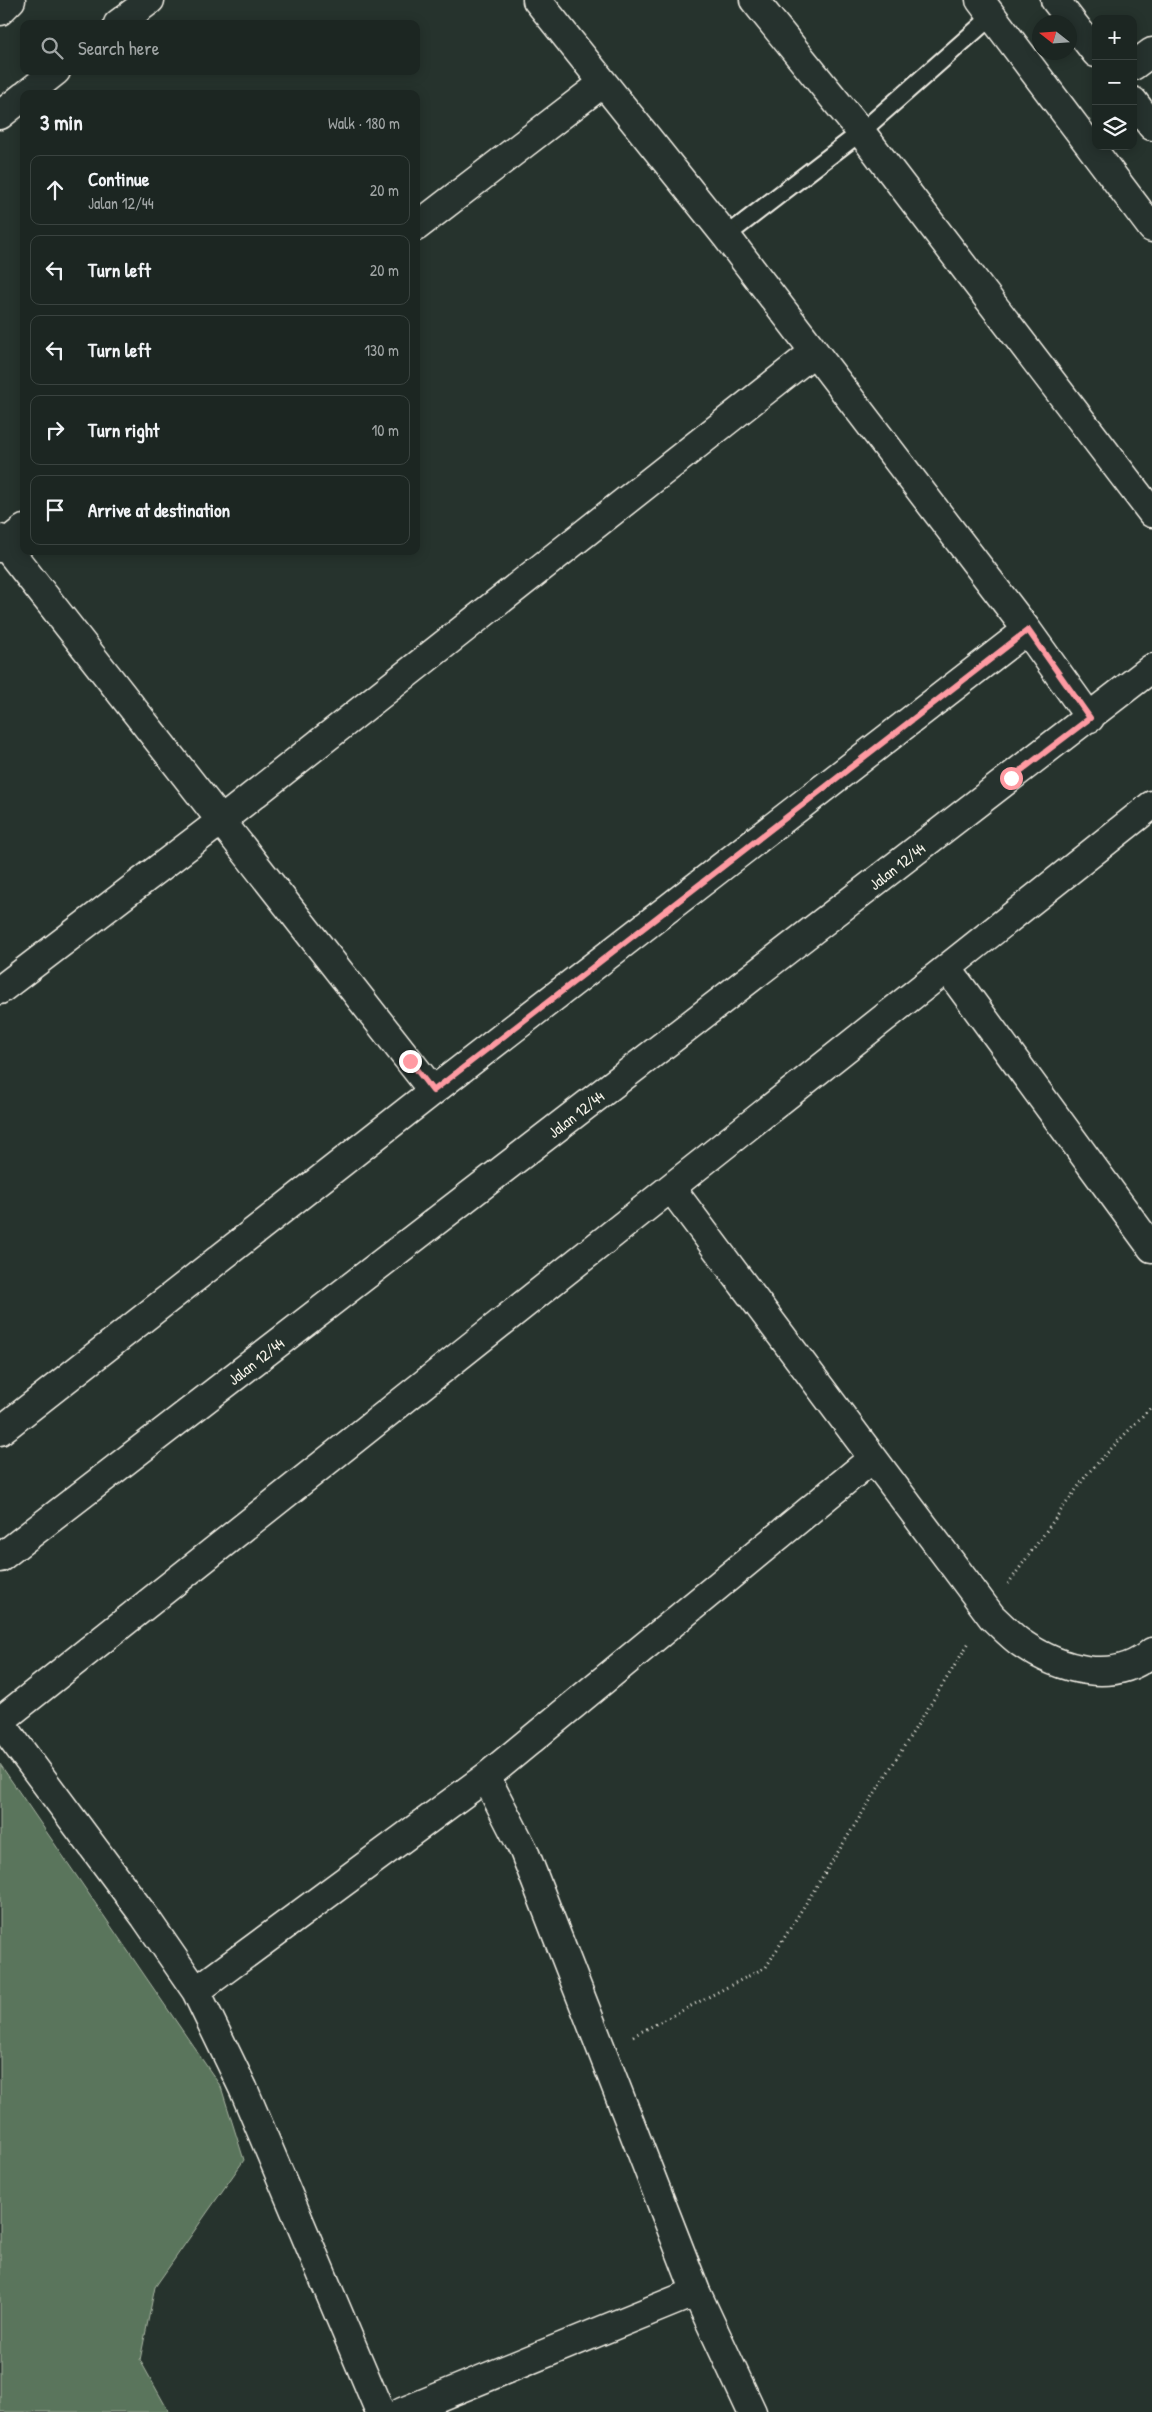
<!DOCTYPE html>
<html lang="en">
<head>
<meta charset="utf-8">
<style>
  body { margin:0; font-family:"Patrick Hand",sans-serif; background:#252e2a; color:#f1f3f6 }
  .controls { position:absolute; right:15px; top:15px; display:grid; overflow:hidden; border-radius:10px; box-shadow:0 2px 12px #0003 }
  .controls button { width:45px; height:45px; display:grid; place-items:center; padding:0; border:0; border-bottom:1px solid #3a4340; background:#1c2622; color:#f1f3f6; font:25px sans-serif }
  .compass { position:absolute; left:1032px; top:15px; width:45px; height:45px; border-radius:50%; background:#1c2622; box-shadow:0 2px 12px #0003; rotate:287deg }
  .stop { position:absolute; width:15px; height:15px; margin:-11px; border:4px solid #ff9aa2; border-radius:50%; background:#fff }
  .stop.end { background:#ff9aa2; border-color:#fff; box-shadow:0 1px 5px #0008 }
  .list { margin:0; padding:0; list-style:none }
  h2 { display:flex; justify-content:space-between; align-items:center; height:65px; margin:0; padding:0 20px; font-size:21px }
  h2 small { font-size:16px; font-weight:400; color:#a0a5a5 }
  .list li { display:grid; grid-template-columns:32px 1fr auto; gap:15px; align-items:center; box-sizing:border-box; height:70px; margin:0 10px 10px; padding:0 10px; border:1px solid #3a4340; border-radius:10px }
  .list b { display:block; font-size:19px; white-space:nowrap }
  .list p { margin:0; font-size:16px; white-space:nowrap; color:#a0a5a5 }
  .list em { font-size:16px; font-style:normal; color:#a0a5a5 }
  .icon { flex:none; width:28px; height:28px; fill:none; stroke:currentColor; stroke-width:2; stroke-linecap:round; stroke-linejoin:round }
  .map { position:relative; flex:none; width:1152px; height:2412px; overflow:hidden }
  .search { position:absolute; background:#1c2622; box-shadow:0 2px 12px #0003; left:20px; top:20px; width:400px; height:55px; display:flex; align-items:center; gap:12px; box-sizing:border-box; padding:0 18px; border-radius:10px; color:#a0a5a5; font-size:19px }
  .panel { position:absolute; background:#1c2622; box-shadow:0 2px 12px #0003; left:20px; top:90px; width:400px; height:465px; border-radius:10px }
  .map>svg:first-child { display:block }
</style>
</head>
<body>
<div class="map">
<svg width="1152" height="2412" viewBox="0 0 1152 2412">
  <rect width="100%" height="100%" fill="#26332d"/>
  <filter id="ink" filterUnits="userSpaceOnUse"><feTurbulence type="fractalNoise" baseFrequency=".02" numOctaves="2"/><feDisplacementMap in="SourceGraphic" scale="10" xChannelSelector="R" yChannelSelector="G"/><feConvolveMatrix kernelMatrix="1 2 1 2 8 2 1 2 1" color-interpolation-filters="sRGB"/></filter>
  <g filter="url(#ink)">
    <path fill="#5a755b" stroke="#a7b3a2" d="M0 1764 221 2087 244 2160 155 2287 140 2360 169 2412H0Z"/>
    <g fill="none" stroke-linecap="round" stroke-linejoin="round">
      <g stroke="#f4f1e8" stroke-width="20">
        <path id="service" d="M726 236 861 132 992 16"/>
      </g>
      <g stroke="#f4f1e8" stroke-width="31">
        <path id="minor" d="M537 0 726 236 1027 630 1090 718
          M754 0 861 132 1152 513
          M980 0 1152 228
          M1055 0 1096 53
          M0 11 11 0
          M118 24 150 0
          M1133 66 1152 52
          M27 94 56 71
          M1133 101 1152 126
          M0 115 24 96
          M416 227 603 83
          M0 539 433 1091
          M0 548 24 529
          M947 968 1152 1248
          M0 990 222 820 814 352
          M671 1188 992 1617C1002 1626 1011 1636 1021 1643 1059 1669 1114 1686 1152 1652
          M0 1431 433 1091 1027 630
          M0 1558 1152 668
          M0 1721 1152 805
          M0 1722 145 1917 196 1991 243 2088 380 2412
          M486 1777 524 1851 696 2292 752 2412
          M196 1991 486 1777 873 1458
          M402 2412 696 2292"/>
      </g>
      <path stroke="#f4f1e8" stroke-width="3" stroke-dasharray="1 4" stroke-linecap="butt" d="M1008 1584 1088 1473 1152 1406
        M633 2036 766 1967 970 1641"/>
      <use href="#service" stroke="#26332d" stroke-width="16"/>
      <use href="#minor" stroke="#26332d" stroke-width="28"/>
    </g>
  </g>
  <g fill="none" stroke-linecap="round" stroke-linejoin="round" filter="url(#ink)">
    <path stroke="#ff9aa2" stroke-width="6" d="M410 1061 433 1091 1028 630 1090 718 1011 778"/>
  </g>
  <g text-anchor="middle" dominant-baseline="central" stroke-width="4" stroke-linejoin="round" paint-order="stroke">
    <g font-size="16" fill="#f4f1e8" stroke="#26332d">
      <text transform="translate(897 866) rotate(-38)">Jalan 12/44</text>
      <text transform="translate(576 1114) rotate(-38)">Jalan 12/44</text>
      <text transform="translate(256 1361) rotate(-38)">Jalan 12/44</text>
    </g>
  </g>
</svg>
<div class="controls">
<button>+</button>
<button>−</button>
<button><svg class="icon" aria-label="layers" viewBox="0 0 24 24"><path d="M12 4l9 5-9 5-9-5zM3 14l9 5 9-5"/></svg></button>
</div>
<svg class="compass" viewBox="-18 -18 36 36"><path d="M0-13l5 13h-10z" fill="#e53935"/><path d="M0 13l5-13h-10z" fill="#a0a5a5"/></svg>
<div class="stop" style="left:1011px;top:778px"></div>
<div class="stop end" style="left:410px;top:1061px"></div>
<div class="search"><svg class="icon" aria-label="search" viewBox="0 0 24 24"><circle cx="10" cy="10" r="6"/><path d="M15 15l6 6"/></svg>Search here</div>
<section class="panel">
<h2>3 min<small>Walk · 180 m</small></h2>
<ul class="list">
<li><svg class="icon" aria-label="ahead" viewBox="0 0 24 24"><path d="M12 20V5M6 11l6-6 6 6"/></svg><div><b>Continue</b><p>Jalan 12/44</p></div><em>20 m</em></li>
<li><svg class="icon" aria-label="left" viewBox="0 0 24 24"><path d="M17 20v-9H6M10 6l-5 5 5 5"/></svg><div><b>Turn left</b></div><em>20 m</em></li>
<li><svg class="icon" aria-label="left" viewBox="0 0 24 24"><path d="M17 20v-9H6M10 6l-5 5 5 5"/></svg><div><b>Turn left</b></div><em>130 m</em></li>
<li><svg class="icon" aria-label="right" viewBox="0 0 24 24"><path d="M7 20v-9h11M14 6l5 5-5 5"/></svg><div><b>Turn right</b></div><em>10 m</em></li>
<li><svg class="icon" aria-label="arrive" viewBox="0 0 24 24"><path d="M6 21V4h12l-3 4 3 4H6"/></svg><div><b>Arrive at destination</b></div></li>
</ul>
</section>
</div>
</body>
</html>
